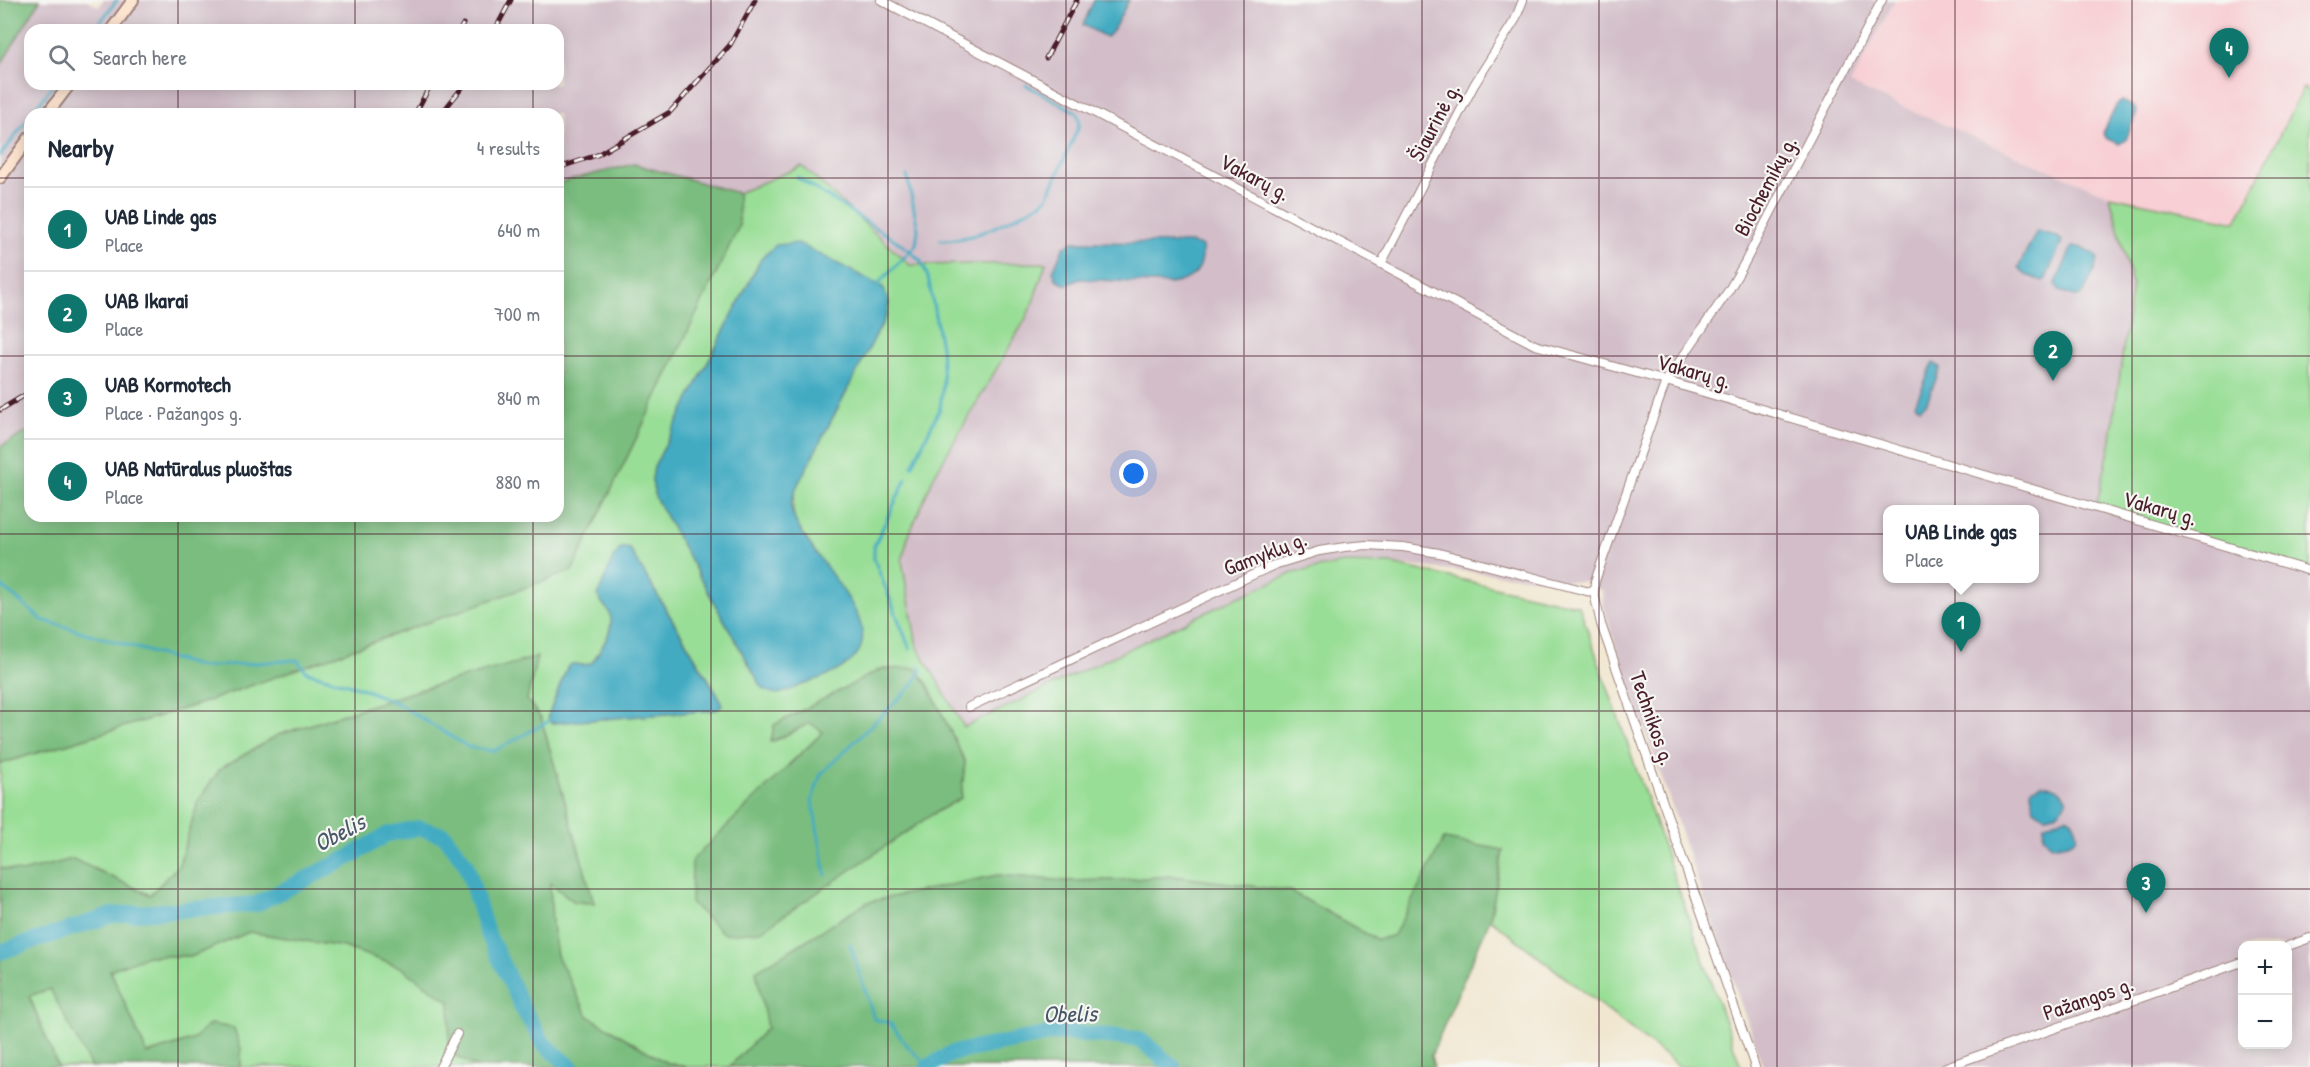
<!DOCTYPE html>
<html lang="en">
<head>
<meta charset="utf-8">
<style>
  body { margin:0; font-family:"Patrick Hand",sans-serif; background:#f2f2f3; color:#1f2937 }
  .controls { position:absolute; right:18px; bottom:18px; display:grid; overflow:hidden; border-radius:12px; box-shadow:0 3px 15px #0003 }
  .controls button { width:54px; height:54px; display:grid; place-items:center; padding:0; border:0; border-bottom:2px solid #e0e1e3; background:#fff; color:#1f2937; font:30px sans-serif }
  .you { position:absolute; left:1134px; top:474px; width:21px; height:21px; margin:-15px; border:4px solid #fff; border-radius:50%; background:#1a73e8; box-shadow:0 0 0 9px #1a73e833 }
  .badge { display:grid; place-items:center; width:39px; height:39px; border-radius:50%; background:#0f766e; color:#fff; font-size:20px; font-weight:700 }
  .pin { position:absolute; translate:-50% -50px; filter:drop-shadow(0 2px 3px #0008) }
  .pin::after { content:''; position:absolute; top:32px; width:21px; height:18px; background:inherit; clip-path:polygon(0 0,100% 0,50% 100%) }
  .popup { position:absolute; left:1883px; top:505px; width:156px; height:78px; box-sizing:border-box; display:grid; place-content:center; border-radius:12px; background:#fff; filter:drop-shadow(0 2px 4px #0005); font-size:20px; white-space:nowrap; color:#747a83 }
  .popup b { font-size:22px; color:#1f2937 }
  .popup::after { content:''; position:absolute; left:50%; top:100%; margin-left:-12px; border:12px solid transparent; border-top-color:#fff }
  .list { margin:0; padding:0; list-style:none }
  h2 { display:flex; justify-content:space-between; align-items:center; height:78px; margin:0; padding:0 24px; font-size:26px }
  h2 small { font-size:20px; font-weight:400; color:#747a83 }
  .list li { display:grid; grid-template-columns:39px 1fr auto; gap:18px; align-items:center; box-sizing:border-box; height:84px; padding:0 24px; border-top:2px solid #e0e1e3 }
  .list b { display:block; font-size:22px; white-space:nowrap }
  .list p { margin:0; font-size:20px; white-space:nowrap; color:#747a83 }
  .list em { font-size:20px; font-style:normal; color:#747a83 }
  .icon { flex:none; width:33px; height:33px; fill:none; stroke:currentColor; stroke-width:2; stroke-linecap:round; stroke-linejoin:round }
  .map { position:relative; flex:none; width:2310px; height:1067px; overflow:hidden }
  .search { position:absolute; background:#fff; box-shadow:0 3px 15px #0003; left:24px; top:24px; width:540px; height:66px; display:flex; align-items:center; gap:15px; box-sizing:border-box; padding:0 21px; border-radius:18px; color:#747a83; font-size:22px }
  .panel { position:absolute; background:#fff; box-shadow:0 3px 15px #0003; left:24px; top:108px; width:540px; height:414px; border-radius:18px }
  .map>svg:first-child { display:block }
</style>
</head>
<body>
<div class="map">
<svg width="2310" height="1067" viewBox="0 0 2310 1067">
  <rect width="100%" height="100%" fill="#f6f6f2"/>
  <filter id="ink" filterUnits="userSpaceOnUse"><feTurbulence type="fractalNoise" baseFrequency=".0167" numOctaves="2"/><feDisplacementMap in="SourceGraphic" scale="12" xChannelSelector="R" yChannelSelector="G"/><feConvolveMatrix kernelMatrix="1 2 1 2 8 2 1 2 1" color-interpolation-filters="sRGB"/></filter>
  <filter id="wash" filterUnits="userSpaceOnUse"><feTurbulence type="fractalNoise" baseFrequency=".008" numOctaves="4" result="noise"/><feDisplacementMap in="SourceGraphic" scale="24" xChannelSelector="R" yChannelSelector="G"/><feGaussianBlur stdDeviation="1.35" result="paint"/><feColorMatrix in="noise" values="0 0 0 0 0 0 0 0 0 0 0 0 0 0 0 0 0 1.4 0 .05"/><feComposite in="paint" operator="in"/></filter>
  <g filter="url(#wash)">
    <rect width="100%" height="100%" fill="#f1e7d0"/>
    <path fill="#f7cfd4" d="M1895 0H2310V92L2303 88 2236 222 2110 196 1850 84Z"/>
    <path fill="#d2bdc8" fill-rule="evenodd" d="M40 0H87L99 7 103 0H1895L1850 84 2110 196 2132 284 2110 446 2096 508 2310 571V1067H1763L1616 647 1603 605 1602 591 1584 581 1574 582 1392 564 1343 563 1293 573 1232 600 964 727 917 646 902 561 908 537 935 474 1024 322 1032 305 1046 264 910 265 802 166 738 193 634 164 558 183V114H30V430L0 447V66ZM30 30H558V84H30ZM1888 510H2034V578H1888ZM2242 946H2288V1044H2242Z"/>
    <path fill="#99de96" stroke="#727e60" stroke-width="1.5" fill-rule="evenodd" d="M2303 88 2310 92V571L2096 508 2110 446 2132 284 2110 196 2236 222Z
      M802 166 910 265 1046 263 1032 305 1024 322 935 474 908 537 902 561 917 646 964 727 1232 600 1293 573 1343 563 1392 564 1579 606 1741 1067H1680L1490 919 1503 850 1444 839 1394 936 1376 940 1290 891 1172 876 1121 880 1066 881 998 875 767 1028 729 1067H686L665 1062 588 1016 557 956 552 925 550 883 575 902 594 903 541 718 527 700 536 658 419 690 278 735 220 769 198 801 179 865 150 895 73 859 22 872 0 868V764L202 703 572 571 739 226 738 193ZM761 259 886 316 796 488C787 519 799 528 816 553L761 686 655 497 652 480 654 467ZM629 548 720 698 722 706 716 710 553 723 549 721 548 716 567 668 572 664 585 665 592 663C600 649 617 628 609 612 607 608 602 603 599 600ZM915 668 928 685 965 762 961 798 933 814 788 765 824 732 810 723 772 742Z
      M249 932 344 947 400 967 450 1002 449 1051 475 1067H241V1049L192 1040 147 1054 110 969 147 956H193Z
      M51 989 91 1067H58L29 995Z"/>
    <path fill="#7abd7f" stroke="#626e55" stroke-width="1.5" d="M0 0H40L0 66Z
      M634 164 738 193 739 226 572 571 202 703 0 764V447L30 430V516H558V183Z
      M537 657 527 700 541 718 594 903 575 902 550 883 552 925 557 956 588 1016 665 1062 686 1067H475L449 1052 450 1002 400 967 344 947 249 932 193 956H147L110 970 147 1054 192 1040 210 1024 234 1028 241 1049V1067H91L50 989 29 996 58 1067H0V868L22 872 73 859 150 895 179 865 198 801 220 769 278 735 419 690Z
      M915 668 928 685 965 762 961 798 933 814 761 931 724 934 691 903 692 860 823 732 810 723 771 742 774 725 881 669Z
      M1444 839 1503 850 1490 919 1431 1056 1434 1067H729L767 1028 756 971 868 902 998 875 1066 881 1121 880 1172 876 1290 891 1377 940 1394 935Z"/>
    <path fill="#42abc2" stroke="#466576" stroke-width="1.5" d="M1094 0H1129L1112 32 1106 37 1083 25Z
      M2122 101 2134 107 2137 111 2126 140 2119 144 2107 139 2103 133 2117 104Z
      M2037 231 2056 236 2062 241 2046 279 2042 281 2026 275 2018 268Z
      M1073 242 1190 243 1202 246C1204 270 1194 280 1170 284L1080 279 1066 285 1056 279 1053 271 1064 246Z
      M798 243 883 287 889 303 886 316 796 488C795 493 791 500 791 505 792 544 892 619 854 658 840 673 820 678 802 685 785 692 775 700 761 686L655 497 652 480 654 467 761 259 776 245Z
      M2072 247C2080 246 2095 251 2098 260L2084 293 2078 297 2060 291 2055 285Z
      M1933 363 1940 367V369L1927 402 1920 408 1915 404Z
      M621 548H629L720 699 722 706 716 710 553 723 549 721 548 716 567 668 572 664 585 665 592 663C600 650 617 628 609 612 606 606 600 603 598 595L613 558Z
      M2041 784C2053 785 2063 789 2067 801 2062 812 2055 815 2044 816L2034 809 2031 792 2033 788Z
      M2066 817C2075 820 2079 831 2076 839L2068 843 2051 846 2043 835 2044 825Z"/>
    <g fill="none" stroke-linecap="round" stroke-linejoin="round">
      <path stroke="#42abc2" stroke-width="3" d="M94 30 117 0
        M31 114 54 84
        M0 156 30 116
        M797 177 901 244 921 261 928 277 941 347 943 384 940 408 912 466
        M940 240C977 241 1008 220 1040 204L1047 198 1079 126V118L1076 112 1026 85
        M878 284 916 245 918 229 907 176
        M906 479 874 546V559L910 649
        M0 585 42 620 201 667 297 660 307 672 361 688 397 703 468 747 494 751 549 721
        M826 875 812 800 821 774 912 686 921 671 919 666
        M850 944 874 1019 890 1023 909 1048 929 1066"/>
      <path stroke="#42abc2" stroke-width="16" d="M0 952 112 915 256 904 346 859 388 834 419 828 444 835 466 864 486 930 523 1009 543 1043 571 1067
        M928 1067 952 1053 1060 1032 1139 1039 1173 1067"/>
    </g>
  </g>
  <g filter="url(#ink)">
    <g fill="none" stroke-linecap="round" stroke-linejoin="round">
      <g stroke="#9e837e" stroke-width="10">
        <path id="street" d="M881 0 1535 345 1666 381 2310 571
          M1381 264 1474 85 1515 20 1523 0
          M969 707 1274 565 1319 551 1345 547 1366 545 1403 547 1439 553 1594 593
          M2288 946 2310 938
          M440 1067 457 1034
          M1755 1067 1601 624 1594 593 1595 581 1666 381 1729 290 1744 264 1882 0
          M1946 1067 2242 962"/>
      </g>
      <g stroke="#9e837e" stroke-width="14">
        <path id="secondary" d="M111 30 133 0
          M47 114 70 84
          M0 178 30 137"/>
      </g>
      <use href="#street" stroke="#fff" stroke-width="8"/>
      <use href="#secondary" stroke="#fde4d0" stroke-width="10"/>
      <g stroke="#4a1f2b" stroke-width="5">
        <path id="rail" d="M460 30 463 24
          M495 30 511 0
          M1046 58 1077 0
          M415 114 431 84
          M441 114 465 84
          M558 168 597 155 670 112 730 45 755 0
          M0 410 30 392"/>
      </g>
      <use href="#rail" stroke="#f6f6f2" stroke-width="3" stroke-dasharray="9" stroke-linecap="butt"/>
    </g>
  </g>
  <path fill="none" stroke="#4a1f2b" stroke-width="1.5" stroke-opacity="0.55" d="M178 0V30M355 0V30M533 0V30M711 0V1067M888 0V1067M1066 0V1067M1244 0V1067M1422 0V1067M1599 0V1067M1777 0V1067M1955 0V1067M2132 0V1067M178 84V114M355 84V114M533 84V114M0 178H30M558 178H2310M0 356H30M558 356H2310M178 516V1067M355 516V1067M533 516V1067M0 534H2310M0 711H2310M0 889H2310"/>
  <g text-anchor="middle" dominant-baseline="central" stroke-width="4.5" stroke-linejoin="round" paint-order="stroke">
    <g font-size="22" fill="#4a1f2b" stroke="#f6f6f2">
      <text transform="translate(1434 122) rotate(-62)">Šiaurinė g.</text>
      <text transform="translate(1255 177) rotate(28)">Vakarų g.</text>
      <text transform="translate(1765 186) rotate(-62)">Biochemikų g.</text>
      <text transform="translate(1694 371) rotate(16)">Vakarų g.</text>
      <text transform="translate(2160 508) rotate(16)">Vakarų g.</text>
      <text transform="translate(1265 553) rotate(-21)">Gamyklų g.</text>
      <text transform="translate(1653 718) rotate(71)">Technikos g.</text>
      <text transform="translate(2088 998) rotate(-19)">Pažangos g.</text>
    </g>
    <g font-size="24" font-style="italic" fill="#475767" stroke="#f6f6f2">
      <text transform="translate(339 832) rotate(-28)">Obelis</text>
      <text transform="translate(1070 1013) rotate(-1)">Obelis</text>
    </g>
  </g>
</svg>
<div class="controls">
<button>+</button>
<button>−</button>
</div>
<div class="you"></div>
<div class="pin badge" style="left:1961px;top:652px">1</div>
<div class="popup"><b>UAB Linde gas</b>Place</div>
<div class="pin badge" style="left:2053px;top:381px">2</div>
<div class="pin badge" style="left:2146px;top:913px">3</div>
<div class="pin badge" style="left:2229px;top:78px">4</div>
<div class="search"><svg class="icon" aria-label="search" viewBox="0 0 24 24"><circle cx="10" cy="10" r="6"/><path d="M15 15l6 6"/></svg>Search here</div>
<section class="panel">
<h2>Nearby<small>4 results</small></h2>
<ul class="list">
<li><span class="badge">1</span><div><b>UAB Linde gas</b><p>Place</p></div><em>640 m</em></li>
<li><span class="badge">2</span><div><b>UAB Ikarai</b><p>Place</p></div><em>700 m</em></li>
<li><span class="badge">3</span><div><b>UAB Kormotech</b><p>Place · Pažangos g.</p></div><em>840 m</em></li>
<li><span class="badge">4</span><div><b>UAB Natūralus pluoštas</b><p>Place</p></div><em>880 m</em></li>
</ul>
</section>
</div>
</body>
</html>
